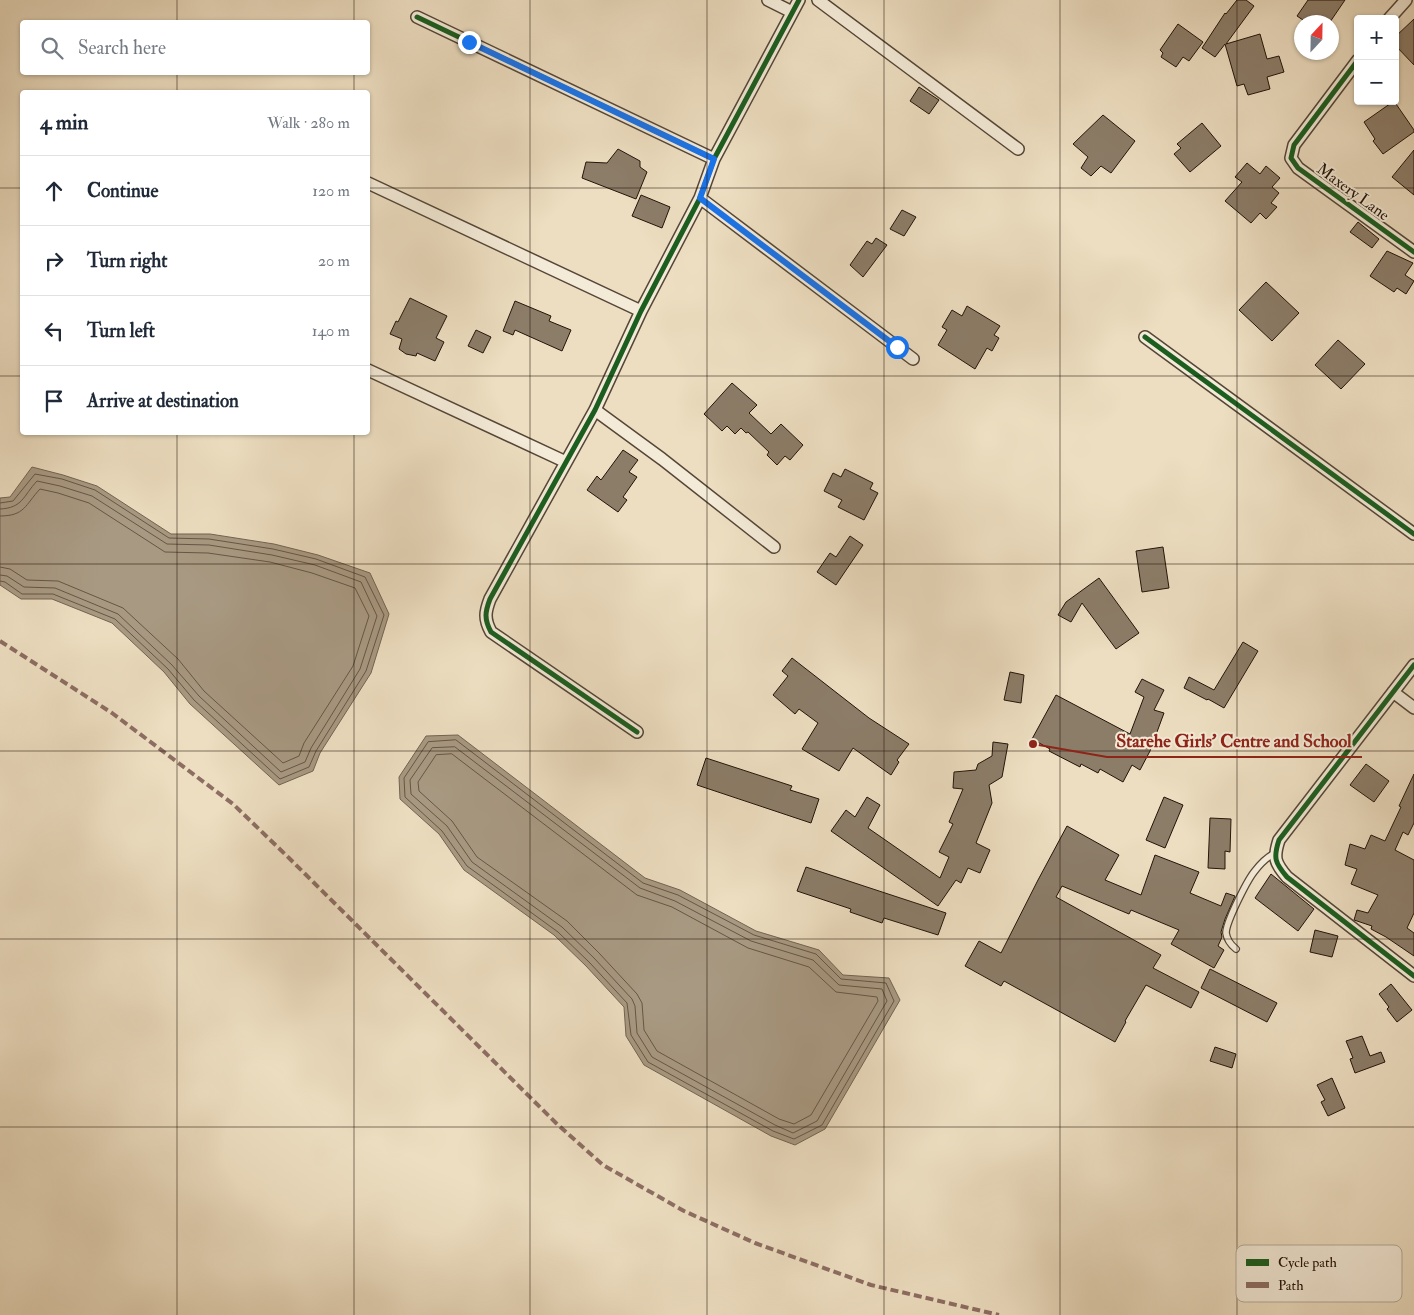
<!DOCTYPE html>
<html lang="en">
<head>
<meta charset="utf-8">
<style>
  body { margin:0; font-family:"IM FELL Double Pica",serif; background:#f6f6f7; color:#1f2937 }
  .controls { position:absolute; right:15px; top:15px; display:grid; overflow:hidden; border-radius:5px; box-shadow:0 1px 4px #0004 }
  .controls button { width:45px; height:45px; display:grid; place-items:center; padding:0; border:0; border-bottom:1px solid #e0e1e3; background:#fff; color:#1f2937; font:25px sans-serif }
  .compass { position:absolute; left:1294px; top:15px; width:45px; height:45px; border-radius:50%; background:#fff; box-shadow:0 1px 4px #0004; rotate:22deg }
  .stop { position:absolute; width:15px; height:15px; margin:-11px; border:4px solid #1a73e8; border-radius:50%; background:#fff }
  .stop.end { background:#1a73e8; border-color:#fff; box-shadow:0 1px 5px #0008 }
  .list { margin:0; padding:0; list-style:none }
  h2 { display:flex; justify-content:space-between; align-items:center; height:65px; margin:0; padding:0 20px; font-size:21px }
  h2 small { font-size:16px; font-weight:400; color:#747a83 }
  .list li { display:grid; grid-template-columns:32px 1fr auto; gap:15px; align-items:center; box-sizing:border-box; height:70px; padding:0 20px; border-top:1px solid #e0e1e3 }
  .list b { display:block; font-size:19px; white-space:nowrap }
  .list em { font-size:16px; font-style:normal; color:#747a83 }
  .icon { flex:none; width:28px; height:28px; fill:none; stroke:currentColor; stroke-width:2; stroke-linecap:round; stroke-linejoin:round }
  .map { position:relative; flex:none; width:1414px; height:1315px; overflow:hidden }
  .search { position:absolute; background:#fff; box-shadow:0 1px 4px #0004; left:20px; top:20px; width:350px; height:55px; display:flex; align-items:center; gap:12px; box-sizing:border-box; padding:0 18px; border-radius:5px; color:#747a83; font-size:19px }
  .panel { position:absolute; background:#fff; box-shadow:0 1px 4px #0004; left:20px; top:90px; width:350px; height:345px; border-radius:5px }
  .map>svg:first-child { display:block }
</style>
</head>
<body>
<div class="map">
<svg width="1414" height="1315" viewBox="0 0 1414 1315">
  <rect width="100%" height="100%" fill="#eddec1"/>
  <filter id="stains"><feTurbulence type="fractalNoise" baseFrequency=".004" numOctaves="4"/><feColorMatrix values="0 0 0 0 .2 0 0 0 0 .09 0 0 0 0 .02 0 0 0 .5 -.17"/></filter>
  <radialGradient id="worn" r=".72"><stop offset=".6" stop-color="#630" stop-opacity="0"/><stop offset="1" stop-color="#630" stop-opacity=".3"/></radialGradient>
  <path fill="#a89982" stroke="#726352" d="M32 467 63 475 97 486 171 534H210L274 544 318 555 370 573 389 614 371 673 320 753 313 771 279 785 190 704 164 672 112 623 52 599H21L0 585V498L10 497Z
    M458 735 645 878 680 890 756 931 819 950 843 975 889 978 900 1000 825 1129 795 1145 771 1136 644 1065 626 1036 624 1007 586 966 554 935 464 870 439 834 400 799 399 777 426 736Z"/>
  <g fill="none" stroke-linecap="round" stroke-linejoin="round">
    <path stroke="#655646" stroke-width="1" d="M0 503 13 501 35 474 62 479 95 490 169 538 209 539 273 549 316 559 365 577 384 615 366 671 316 751 309 767 280 779 194 700 168 669 115 619 53 594H22L5 582 0 581
      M0 509C23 508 23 496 37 481L60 486 92 496 167 544 209 545 272 555 315 565 361 582 377 616 360 669 311 748 305 762 281 772 199 696 172 665 118 614 55 588 24 587 7 576 0 575
      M0 516C25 516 25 505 40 489L58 493 89 503 165 552 208 553 270 562 312 573 355 588 369 616 353 666 304 743 299 756 283 763 204 691 178 659 123 608 58 581 27 580 10 569 0 567
      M456 740 643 883 678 895 754 935 816 954 841 979 886 983 894 1001 822 1125 794 1139 773 1131 648 1062 631 1035 627 1003 590 963 558 932 467 866 442 831 405 797 404 778 428 742Z
      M455 747 640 888 675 901 751 941 813 960 839 985 882 989 887 1001 817 1121 793 1133 775 1125 652 1057 637 1033 635 1006 632 999 594 958 562 927 472 862 447 826 411 794 410 780 432 748Z
      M452 754 637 895 672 907 748 948 809 967 836 992 877 997 878 1001 811 1115 794 1124 779 1119 657 1051 644 1030 642 1003 637 994 599 953 567 921 477 857 452 821 419 791 418 782 436 755Z"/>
  </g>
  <path fill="#8c7d69" stroke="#221309" d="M1237 0H1246L1254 6 1226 44 1260 34 1267 59 1279 56 1284 72 1267 77 1270 89 1248 95 1244 84 1237 86 1225 44 1215 57 1202 48 1225 13 1226 14Z
    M1308 0H1345L1330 22H1306L1297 16Z
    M1414 19V65L1395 45V37Z
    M1178 24 1203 42 1189 61 1183 57 1176 67 1161 57 1163 53 1160 50Z
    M919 87 939 100 929 114 910 101Z
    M1394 101 1414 130V132L1383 154 1373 141 1375 139 1364 122Z
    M1103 115 1135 141 1111 173 1101 166 1091 176 1081 168 1088 157 1073 144Z
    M1202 123 1221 146 1190 172 1174 154 1181 148 1177 144Z
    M618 149 640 161V167L647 172 636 199 582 178 586 162 607 163Z
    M1414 150V195L1392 177Z
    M1247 163 1260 174 1266 166 1280 178 1272 187 1279 193 1271 203 1277 207 1266 219 1260 213 1251 223 1225 201 1242 182 1235 177Z
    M641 195 670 207 662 228 632 216Z
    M902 210 916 217 904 236 890 229Z
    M1358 222 1379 239 1372 248 1350 232Z
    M876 238 887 245 863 277 850 265 867 241 872 244Z
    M1387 251 1413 263 1405 275 1414 281 1406 294 1397 288 1394 292 1370 276Z
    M1266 282 1299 313 1272 341 1239 310Z
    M410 298 447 316 436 338 444 342 435 361 417 353 416 356 406 354 399 349 402 339 390 334 396 321 398 322Z
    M515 301 551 316 549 321 571 330 562 351 515 330 513 335 503 331Z
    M967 306 1000 326 994 335 999 338 992 351 987 348 975 369 938 345 947 330 942 327 952 310 962 316Z
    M476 330 491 337 483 353 468 346Z
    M1338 340 1365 364 1341 389 1315 365Z
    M732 383 757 405 749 413 771 434 781 424 803 445 790 460 785 456 777 465 767 455 769 452 748 432 746 433 741 428 735 434 727 426 722 431 704 414Z
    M623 450 638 460 629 472 637 477 623 497 627 500 618 512 587 490 597 476 601 480Z
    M845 469 873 483 870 489 878 493 864 520 838 507 842 500 824 491 833 473 841 477Z
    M850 536 863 545 836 585 817 572 830 553 836 557Z
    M1163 547 1169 588 1142 592 1136 551Z
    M1099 578 1139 633 1116 649 1082 603 1071 622 1058 615 1066 602Z
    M1243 642 1258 651 1224 708 1208 699 1207 700 1184 688 1189 677 1214 690Z
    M792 658 869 718 909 744 897 760 899 762 891 775 853 748 839 771 802 749 818 723 799 709 795 714 773 695 788 676 782 671Z
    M1010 672 1024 675 1021 703 1004 700Z
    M1142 679 1164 690 1154 710 1164 713 1150 751 1140 770 1132 765 1123 782 1100 769 1098 773 1081 764 1080 767 1049 751 1050 749 1032 739 1056 695 1130 734 1144 697 1135 692Z
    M993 742 1008 744 1002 777 989 785 992 803 976 843 990 850 980 873 968 868 961 883 956 880 938 906 831 831 846 810 855 817 867 797 880 805 868 828 940 878 949 857 939 852 953 824 949 822 963 789 953 788 954 772 976 770 978 764 992 756Z
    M706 758 792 786 790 790 819 799 811 823 697 785Z
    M1366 764 1389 781 1374 802 1350 785Z
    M1414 774V823L1408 835 1403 832 1395 850 1414 860V913L1407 928 1414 933V956L1386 937 1371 929 1372 926 1354 920 1357 910 1368 913 1378 895 1351 884 1357 869 1345 865 1350 844 1365 849 1371 835 1385 841 1401 807 1399 806Z
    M1164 797 1183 805 1165 848 1146 840Z
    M1210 818 1231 819 1230 852 1225 851V869L1208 868Z
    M1067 826 1119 855 1105 880 1141 895 1155 855 1199 872 1190 893 1221 906 1226 893 1235 896 1225 919 1221 932 1222 937 1218 946 1224 950 1214 968 1171 944 1179 930 1131 910 1129 914 1062 886 1056 897 1161 955 1153 968 1199 992 1191 1008 1146 985 1125 1021 1126 1022 1115 1042 1004 981 1001 986 965 966 979 941 1001 953 1038 880Z
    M806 867 946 913 938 935 884 918 882 923 850 912 851 909 797 891Z
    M1271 874 1314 909 1298 931 1255 898Z
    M1315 930 1338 936 1332 957 1310 952Z
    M1210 969 1277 1003 1267 1022 1201 988Z
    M1391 984 1412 1010 1397 1022 1387 1009 1389 1007 1379 994Z
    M1362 1036 1370 1056 1381 1052 1385 1062 1355 1073 1350 1059 1353 1058 1346 1041Z
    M1215 1047 1236 1054 1232 1068 1210 1061Z
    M1332 1078 1345 1108 1328 1116 1321 1102 1325 1100 1317 1085Z"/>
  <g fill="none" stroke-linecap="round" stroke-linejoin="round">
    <g stroke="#554637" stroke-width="8">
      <path id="service" d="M1236 949C1231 945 1227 940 1226 933 1226 922 1247 881 1254 872 1260 864 1267 857 1275 853"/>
    </g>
    <g stroke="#554637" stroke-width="14">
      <path id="minor" d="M768 0 792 12
        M818 0 1018 149
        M417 17 714 159
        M1389 19 1406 0
        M1358 60 1294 145 1291 158 1298 168 1414 252
        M368 183 641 311
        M700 198 913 359
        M1145 337 1414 534
        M368 370 566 462
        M595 410 662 459 774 547
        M1414 665 1279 840C1273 858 1275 863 1287 877L1414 976
        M1393 692 1414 708
        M637 732 491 632C484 619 485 612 490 599L595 410 641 311 700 198 714 159 799 0"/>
    </g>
    <use href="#service" stroke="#f3ead7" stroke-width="5.5"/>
    <use href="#minor" stroke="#f3ead7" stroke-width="11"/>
    <path stroke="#8d6e63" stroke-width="4" stroke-dasharray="8 4" stroke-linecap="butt" d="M0 641 112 713 233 804 289 858 556 1123 603 1165 684 1211 755 1243 871 1285 999 1315"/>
    <g stroke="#f3ead7" stroke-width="8">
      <path id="cycleway" d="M417 17 714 159
        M1358 60 1294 145 1291 158 1298 168 1414 252
        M1145 337 1414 534
        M1414 665 1279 840C1273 858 1275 863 1287 877L1414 976
        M637 732 491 632C484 619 485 612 490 599L595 410 641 311 700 198 714 159 799 0"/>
    </g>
    <use href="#cycleway" stroke="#1b5e20" stroke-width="5"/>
  </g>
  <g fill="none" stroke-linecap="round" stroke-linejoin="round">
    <path stroke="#1a73e8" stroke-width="6" d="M469 42 714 159 700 198 897 347"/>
  </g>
  <path fill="none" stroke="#221309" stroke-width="1" stroke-opacity="0.55" d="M177 0V22M354 0V22M530 0V1315M707 0V1315M884 0V1315M1060 0V1315M1237 0V1315M177 72V92M354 72V92M0 188H22M368 188H1414M0 376H22M368 376H1414M177 432V1315M354 432V1315M0 564H1414M0 751H1414M0 939H1414M0 1127H1414"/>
  <g text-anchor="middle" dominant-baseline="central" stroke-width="4" stroke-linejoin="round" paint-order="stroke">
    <g font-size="16" fill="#221309" stroke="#f3ead7">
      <text transform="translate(1353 192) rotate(36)">Maxery Lane</text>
    </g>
  </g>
  <rect x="1236" y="1245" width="166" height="57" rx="8" fill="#f3ead7" stroke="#b4aa99" stroke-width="1"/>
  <rect x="1246" y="1259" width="23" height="7" fill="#1b5e20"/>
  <rect x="1246" y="1282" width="23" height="6" fill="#8d6e63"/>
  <g font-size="14" fill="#221309">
    <text x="1278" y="1267">Cycle path</text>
    <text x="1278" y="1290">Path</text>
  </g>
  <path fill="none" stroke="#8f2418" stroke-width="2" d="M1033 744L1107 757H1362"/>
  <circle fill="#8f2418" stroke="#f3ead7" stroke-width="2" cx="1033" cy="744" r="5"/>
  <g font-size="18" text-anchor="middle" font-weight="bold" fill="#8f2418" stroke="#f3ead7" stroke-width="4" stroke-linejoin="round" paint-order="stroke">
    <text x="1234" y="747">Starehe Girls' Centre and School</text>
  </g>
  <rect width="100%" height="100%" filter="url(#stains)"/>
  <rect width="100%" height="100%" fill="url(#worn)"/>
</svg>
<div class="controls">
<button>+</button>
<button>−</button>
</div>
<svg class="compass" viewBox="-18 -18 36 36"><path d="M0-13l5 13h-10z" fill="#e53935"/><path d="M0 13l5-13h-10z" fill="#747a83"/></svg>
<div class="stop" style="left:897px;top:347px"></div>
<div class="stop end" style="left:469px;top:42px"></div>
<div class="search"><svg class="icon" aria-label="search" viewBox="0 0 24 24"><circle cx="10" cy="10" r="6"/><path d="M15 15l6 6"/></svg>Search here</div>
<section class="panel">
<h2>4 min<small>Walk · 280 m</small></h2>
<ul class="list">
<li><svg class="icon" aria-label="ahead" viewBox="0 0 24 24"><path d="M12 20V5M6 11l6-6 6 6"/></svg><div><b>Continue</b></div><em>120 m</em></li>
<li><svg class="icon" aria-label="right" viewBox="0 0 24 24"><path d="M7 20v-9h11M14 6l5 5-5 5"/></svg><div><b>Turn right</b></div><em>20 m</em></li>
<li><svg class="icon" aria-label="left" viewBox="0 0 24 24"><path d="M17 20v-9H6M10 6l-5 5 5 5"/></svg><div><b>Turn left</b></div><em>140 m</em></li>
<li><svg class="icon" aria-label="arrive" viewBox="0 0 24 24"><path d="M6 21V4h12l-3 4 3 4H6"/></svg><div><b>Arrive at destination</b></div></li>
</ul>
</section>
</div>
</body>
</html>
